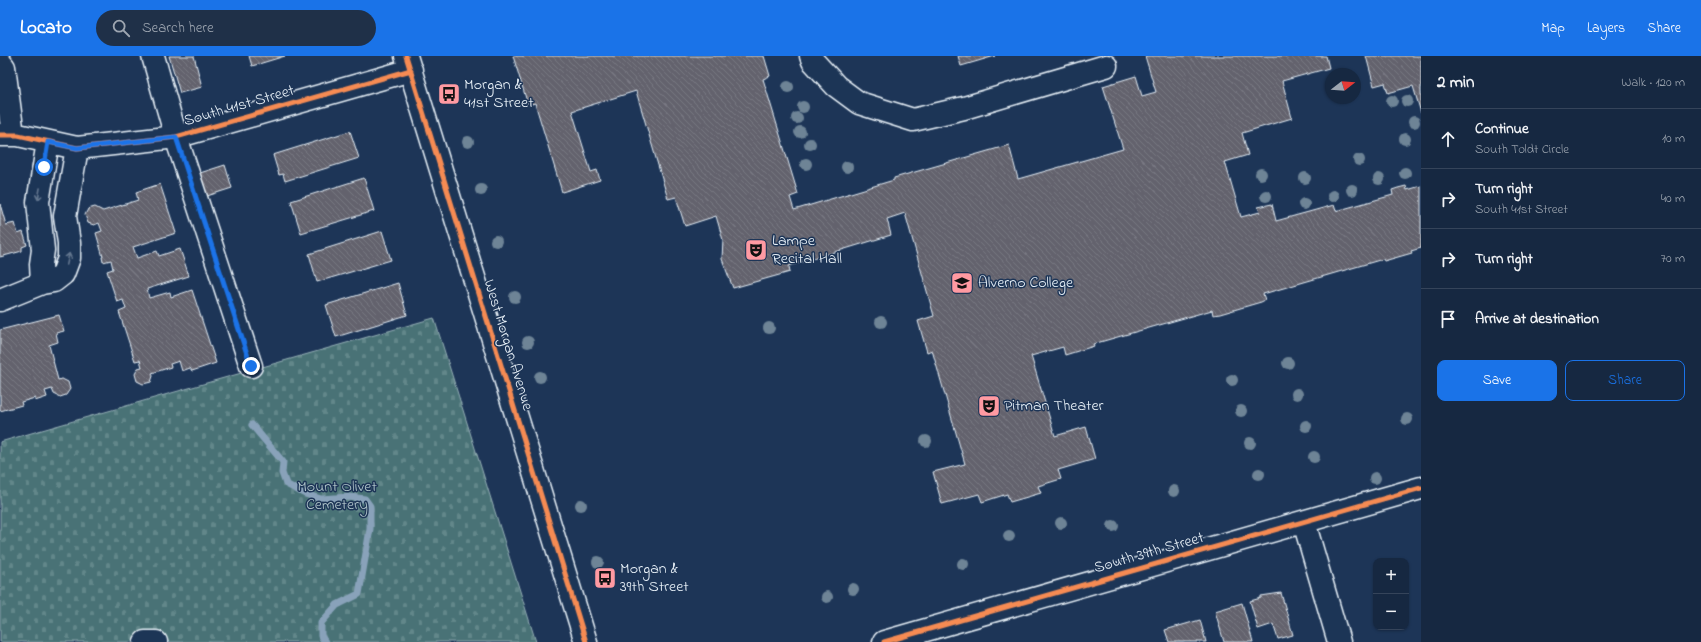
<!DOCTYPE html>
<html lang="en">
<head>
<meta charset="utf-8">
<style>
  body { margin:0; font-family:"Indie Flower",sans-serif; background:#1f3048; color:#f1f3f6 }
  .controls { position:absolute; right:12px; bottom:12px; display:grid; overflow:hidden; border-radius:8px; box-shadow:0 1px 3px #0004 }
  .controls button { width:36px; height:36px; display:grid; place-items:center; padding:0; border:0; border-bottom:1px solid #35445a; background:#162841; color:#f1f3f6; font:20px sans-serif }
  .compass { position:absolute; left:1325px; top:12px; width:36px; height:36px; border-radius:50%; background:#162841; box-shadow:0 1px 3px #0004; rotate:73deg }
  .stop { position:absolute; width:12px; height:12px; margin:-9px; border:3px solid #1a73e8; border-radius:50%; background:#fff }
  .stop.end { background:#1a73e8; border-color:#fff; box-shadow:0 1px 4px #0008 }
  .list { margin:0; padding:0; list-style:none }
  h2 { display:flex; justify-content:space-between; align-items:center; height:52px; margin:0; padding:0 16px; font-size:17px }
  h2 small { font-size:13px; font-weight:400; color:#9ea6b1 }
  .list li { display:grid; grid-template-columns:26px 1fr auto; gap:12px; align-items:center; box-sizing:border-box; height:60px; padding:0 16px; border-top:1px solid #35445a }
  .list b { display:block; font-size:15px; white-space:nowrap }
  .list p { margin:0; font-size:13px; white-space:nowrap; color:#9ea6b1 }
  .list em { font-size:13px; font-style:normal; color:#9ea6b1 }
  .actions { display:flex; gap:8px; padding:12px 16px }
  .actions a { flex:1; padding:9px 0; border:1px solid #1a73e8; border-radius:8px; text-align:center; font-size:14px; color:#1a73e8 }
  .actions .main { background:#1a73e8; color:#fff }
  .icon { flex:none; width:22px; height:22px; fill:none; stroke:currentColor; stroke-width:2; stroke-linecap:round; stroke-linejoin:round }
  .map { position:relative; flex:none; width:1421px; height:586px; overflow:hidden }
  header { display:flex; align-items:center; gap:24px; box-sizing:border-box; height:56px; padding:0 20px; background:#1a73e8; color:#fff }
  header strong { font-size:19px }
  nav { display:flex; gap:22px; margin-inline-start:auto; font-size:14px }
  .search { width:280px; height:36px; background:#1f3048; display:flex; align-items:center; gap:10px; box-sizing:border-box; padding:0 14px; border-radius:22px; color:#9ea6b1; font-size:15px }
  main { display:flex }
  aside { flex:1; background:#162841 }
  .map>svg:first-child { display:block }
</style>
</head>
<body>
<header>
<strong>Locato</strong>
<div class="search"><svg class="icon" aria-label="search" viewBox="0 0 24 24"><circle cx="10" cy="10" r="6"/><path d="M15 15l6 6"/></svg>Search here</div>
<nav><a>Map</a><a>Layers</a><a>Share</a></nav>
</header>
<main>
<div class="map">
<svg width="1421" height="586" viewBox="0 0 1421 586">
  <defs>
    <pattern id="cemetery-stones" width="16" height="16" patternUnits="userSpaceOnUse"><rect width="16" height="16" fill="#487276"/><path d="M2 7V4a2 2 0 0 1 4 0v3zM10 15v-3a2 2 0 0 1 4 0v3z" fill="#62878a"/></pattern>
    <pattern id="building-back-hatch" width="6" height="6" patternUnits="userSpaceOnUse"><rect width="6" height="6" fill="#63626d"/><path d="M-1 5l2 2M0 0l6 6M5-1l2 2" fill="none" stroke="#797983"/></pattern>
  </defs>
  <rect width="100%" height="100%" fill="#1d3557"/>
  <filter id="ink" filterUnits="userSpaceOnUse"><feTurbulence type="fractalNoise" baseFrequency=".025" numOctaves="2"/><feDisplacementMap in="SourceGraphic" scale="8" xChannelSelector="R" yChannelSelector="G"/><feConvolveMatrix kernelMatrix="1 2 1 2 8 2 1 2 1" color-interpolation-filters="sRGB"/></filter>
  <g filter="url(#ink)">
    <path fill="url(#cemetery-stones)" stroke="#98b2b7" d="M434 262 536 586H0V386Z"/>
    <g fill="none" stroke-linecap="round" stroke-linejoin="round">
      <path stroke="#89a2ba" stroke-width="7" d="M252 369 283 406 282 417 286 428 305 438 321 443 349 441 365 443 370 450V473L359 538 337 549 321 567V580L325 586"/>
    </g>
    <path fill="url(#building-back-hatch)" stroke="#e8f1f8" d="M169 0H194L202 31 180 37Z
      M249 0H285L252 10Z
      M513 0H764L770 20 763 23 798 138 790 141 794 154 894 124V122L1009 89 1018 123 1123 93 1103 30 1136 20 1142 40 1156 36 1145 0H1326L1329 12 1282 25 1292 62 1242 77 1248 99 1225 106 1241 161 1260 156 1258 151 1272 148 1276 165 1334 149 1336 155 1393 139 1392 134 1398 132 1406 130 1407 134 1421 130V192L1411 195 1412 197 1384 205 1383 203 1263 238 1265 244 1261 246 1220 258 1213 259 1212 254 1093 288 1094 290 1065 299 1063 291 1031 300 1055 380 1086 371 1095 403 1058 414 1061 423 1038 430 1041 437 1010 446 1007 438 982 446 979 438 942 448 933 416 965 408 932 294 927 296 918 265 934 260 905 157 887 163 891 179 789 210 790 216 733 232 722 203 723 184 716 160 685 170 676 141 668 143 636 35 572 55 591 116 597 114 600 124 562 136 535 47 528 49Z
      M958 0H995L961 10Z
      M1366 0H1421V57L1413 30 1388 37 1385 27 1374 30Z
      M350 75 359 102 285 125 283 118 279 119 273 99Z
      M225 109 232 132 207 140 200 117Z
      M364 122 374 155 301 177 291 145Z
      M160 128 176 177 133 191 137 202 157 195 159 200 180 193 189 220 147 233 149 242 170 236 171 241 192 234 216 307 192 315 190 312 182 315 179 305 170 308 171 311 152 317 153 320 151 326 143 328 137 325 135 318 138 312 142 311 140 304 135 305 119 256 126 253 123 244 117 246 107 215 113 213 111 204 103 206 102 201H103L96 177 102 175 99 167 94 169 88 167 85 159 88 153 95 151 103 155 138 144 136 136Z
      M0 148 6 169 15 167 18 178 23 176 27 189 22 191V195L0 201Z
      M382 175 391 204 317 226 309 198Z
      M398 227 407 259 336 281 326 249Z
      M59 259 64 275 56 277 58 286 49 289 58 324 62 323 68 326 70 333 66 339 60 341 54 338 52 333 45 335 47 341 35 345V342L21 346 22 349 0 355V274Z
      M1281 537 1293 579 1278 583 1273 568 1258 573 1250 545 1261 542V540Z
      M1242 547 1253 586H1224L1215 555Z
      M1200 564 1206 586H1169L1165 574Z"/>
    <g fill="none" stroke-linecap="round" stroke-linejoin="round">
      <g stroke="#e8f1f8" stroke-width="25">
        <path id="minor" d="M153 0 176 81 251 310
          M406 0 586 586
          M811 0 813 5 836 30 859 47 913 64 964 52 1106 10
          M0 6 4 11 13 79
          M0 79H18L77 92 176 81 411 14
          M42 227 41 208 43 194 38 146 48 86
          M0 244 42 227 54 225 63 218 69 202V187L65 160 77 92
          M1304 466 1339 586
          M145 586H156
          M884 586 1421 432"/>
      </g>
      <use href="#minor" stroke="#1d3557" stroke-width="22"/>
      <g stroke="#1d3557" stroke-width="8">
        <path id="cycleway" d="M406 0 586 586
          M0 79H18L77 92 176 81 411 14
          M884 586 1421 432"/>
      </g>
      <use href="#cycleway" stroke="#f68b52" stroke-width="5"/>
    </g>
    <g fill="#6e8496">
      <circle cx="788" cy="31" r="6"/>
      <circle cx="1392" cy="45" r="6"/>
      <circle cx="1407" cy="45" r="6"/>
      <circle cx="803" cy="51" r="6"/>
      <circle cx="797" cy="62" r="6"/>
      <circle cx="1414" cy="66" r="6"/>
      <circle cx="800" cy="76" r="6"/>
      <circle cx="1405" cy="83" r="6"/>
      <circle cx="468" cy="86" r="6"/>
      <circle cx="810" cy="88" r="6"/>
      <circle cx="1359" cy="104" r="6"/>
      <circle cx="806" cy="108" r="6"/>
      <circle cx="847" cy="111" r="6"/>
      <circle cx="1405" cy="117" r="6"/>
      <circle cx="1261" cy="118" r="6"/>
      <circle cx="1305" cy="122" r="6"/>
      <circle cx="1379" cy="123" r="6"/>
      <circle cx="481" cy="134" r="6"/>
      <circle cx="1352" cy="134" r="6"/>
      <circle cx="1266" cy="140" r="6"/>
      <circle cx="1333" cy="140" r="6"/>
      <circle cx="1304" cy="148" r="6"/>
      <circle cx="496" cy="185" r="6"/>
      <circle cx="515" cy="241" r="6"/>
      <circle cx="881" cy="266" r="6"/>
      <circle cx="769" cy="272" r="6"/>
      <circle cx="528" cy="286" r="6"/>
      <circle cx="1288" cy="307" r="6"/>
      <circle cx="540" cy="321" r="6"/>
      <circle cx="1232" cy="324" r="6"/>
      <circle cx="1297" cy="338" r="6"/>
      <circle cx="1241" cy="355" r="6"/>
      <circle cx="1407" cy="363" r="6"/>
      <circle cx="1306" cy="370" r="6"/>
      <circle cx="926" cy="385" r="6"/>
      <circle cx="1250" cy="387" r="6"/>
      <circle cx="1314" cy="401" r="6"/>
      <circle cx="1259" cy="418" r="6"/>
      <circle cx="1375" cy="422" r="6"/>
      <circle cx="1174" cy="435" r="6"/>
      <circle cx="581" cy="449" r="6"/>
      <circle cx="1061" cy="467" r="6"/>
      <circle cx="1113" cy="470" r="6"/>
      <circle cx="1009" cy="480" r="6"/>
      <circle cx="598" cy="506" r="6"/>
      <circle cx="963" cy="508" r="6"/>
      <circle cx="853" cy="533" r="6"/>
      <circle cx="827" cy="541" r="6"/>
    </g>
    <defs><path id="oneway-shaft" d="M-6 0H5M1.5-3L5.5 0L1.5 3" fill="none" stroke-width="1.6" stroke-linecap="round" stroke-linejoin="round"/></defs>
    <g stroke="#64778f">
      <use href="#oneway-shaft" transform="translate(39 138) rotate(100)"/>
      <use href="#oneway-shaft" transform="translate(68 203) rotate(-78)"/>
    </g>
  </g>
  <g fill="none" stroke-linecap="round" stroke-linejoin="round" filter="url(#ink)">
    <path stroke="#1a73e8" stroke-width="5" d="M44 111 48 86 77 92 176 81 251 310"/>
  </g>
  <defs>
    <g id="bus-square" transform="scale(1.15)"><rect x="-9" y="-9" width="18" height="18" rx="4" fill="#ff9aa2" stroke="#1d3557"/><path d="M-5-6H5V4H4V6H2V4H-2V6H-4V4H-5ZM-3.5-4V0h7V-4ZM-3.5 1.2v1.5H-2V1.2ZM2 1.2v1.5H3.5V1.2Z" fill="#111"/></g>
    <g id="theatre-square" transform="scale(1.15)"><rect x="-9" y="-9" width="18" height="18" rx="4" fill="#ff9aa2" stroke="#1d3557"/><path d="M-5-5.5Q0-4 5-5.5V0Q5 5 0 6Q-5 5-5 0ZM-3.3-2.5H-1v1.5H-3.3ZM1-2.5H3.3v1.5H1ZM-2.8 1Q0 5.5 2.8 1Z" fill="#111"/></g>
    <g id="university-square" transform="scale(1.15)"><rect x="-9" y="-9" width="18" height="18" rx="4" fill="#ff9aa2" stroke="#1d3557"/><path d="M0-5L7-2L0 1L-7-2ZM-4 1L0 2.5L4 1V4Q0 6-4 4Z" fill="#111"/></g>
  </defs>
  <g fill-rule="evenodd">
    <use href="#bus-square" x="449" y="38"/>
    <use href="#theatre-square" x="756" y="194"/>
    <use href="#university-square" x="962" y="227"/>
    <use href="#theatre-square" x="989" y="350"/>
    <use href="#bus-square" x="605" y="522"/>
  </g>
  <g text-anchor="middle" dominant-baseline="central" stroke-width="3" stroke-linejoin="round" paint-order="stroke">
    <g font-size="16" fill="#e8f1f8" stroke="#1d3557" text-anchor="start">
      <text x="464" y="29">Morgan &amp;<tspan x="464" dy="18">41st Street</tspan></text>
      <text x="772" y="185">Lampe<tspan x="772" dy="18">Recital Hall</tspan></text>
      <text x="978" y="227">Alverno College</text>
      <text x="1004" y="350">Pitman Theater</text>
      <text x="620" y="513">Morgan &amp;<tspan x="620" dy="18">39th Street</tspan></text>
    </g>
    <g font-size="16" fill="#e8f1f8" stroke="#1d3557">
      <text transform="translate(239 50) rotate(-16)">South 41st Street</text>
      <text transform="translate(508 289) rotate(73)">West Morgan Avenue</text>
      <text transform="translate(1149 497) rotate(-16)">South 39th Street</text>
    </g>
    <g font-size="16" fill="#b0c5ca" stroke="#1d3557">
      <text x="337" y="431">Mount Olivet<tspan x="337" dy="18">Cemetery</tspan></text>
    </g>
  </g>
</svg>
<div class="controls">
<button>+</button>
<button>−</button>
</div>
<svg class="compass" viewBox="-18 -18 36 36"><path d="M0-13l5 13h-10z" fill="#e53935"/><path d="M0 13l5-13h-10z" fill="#9ea6b1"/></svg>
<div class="stop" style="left:44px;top:111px"></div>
<div class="stop end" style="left:251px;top:310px"></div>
</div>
<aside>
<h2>2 min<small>Walk · 120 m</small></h2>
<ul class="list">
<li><svg class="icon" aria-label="ahead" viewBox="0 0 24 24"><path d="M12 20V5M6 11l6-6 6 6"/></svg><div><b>Continue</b><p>South Toldt Circle</p></div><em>10 m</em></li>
<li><svg class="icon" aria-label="right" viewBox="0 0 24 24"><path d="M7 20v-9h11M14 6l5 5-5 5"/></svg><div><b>Turn right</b><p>South 41st Street</p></div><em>40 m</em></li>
<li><svg class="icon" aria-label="right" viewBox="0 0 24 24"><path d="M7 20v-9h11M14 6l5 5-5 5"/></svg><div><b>Turn right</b></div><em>70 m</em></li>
<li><svg class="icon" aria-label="arrive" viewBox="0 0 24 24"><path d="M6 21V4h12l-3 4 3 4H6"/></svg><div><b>Arrive at destination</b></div></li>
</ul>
<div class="actions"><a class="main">Save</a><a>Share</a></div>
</aside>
</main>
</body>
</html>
